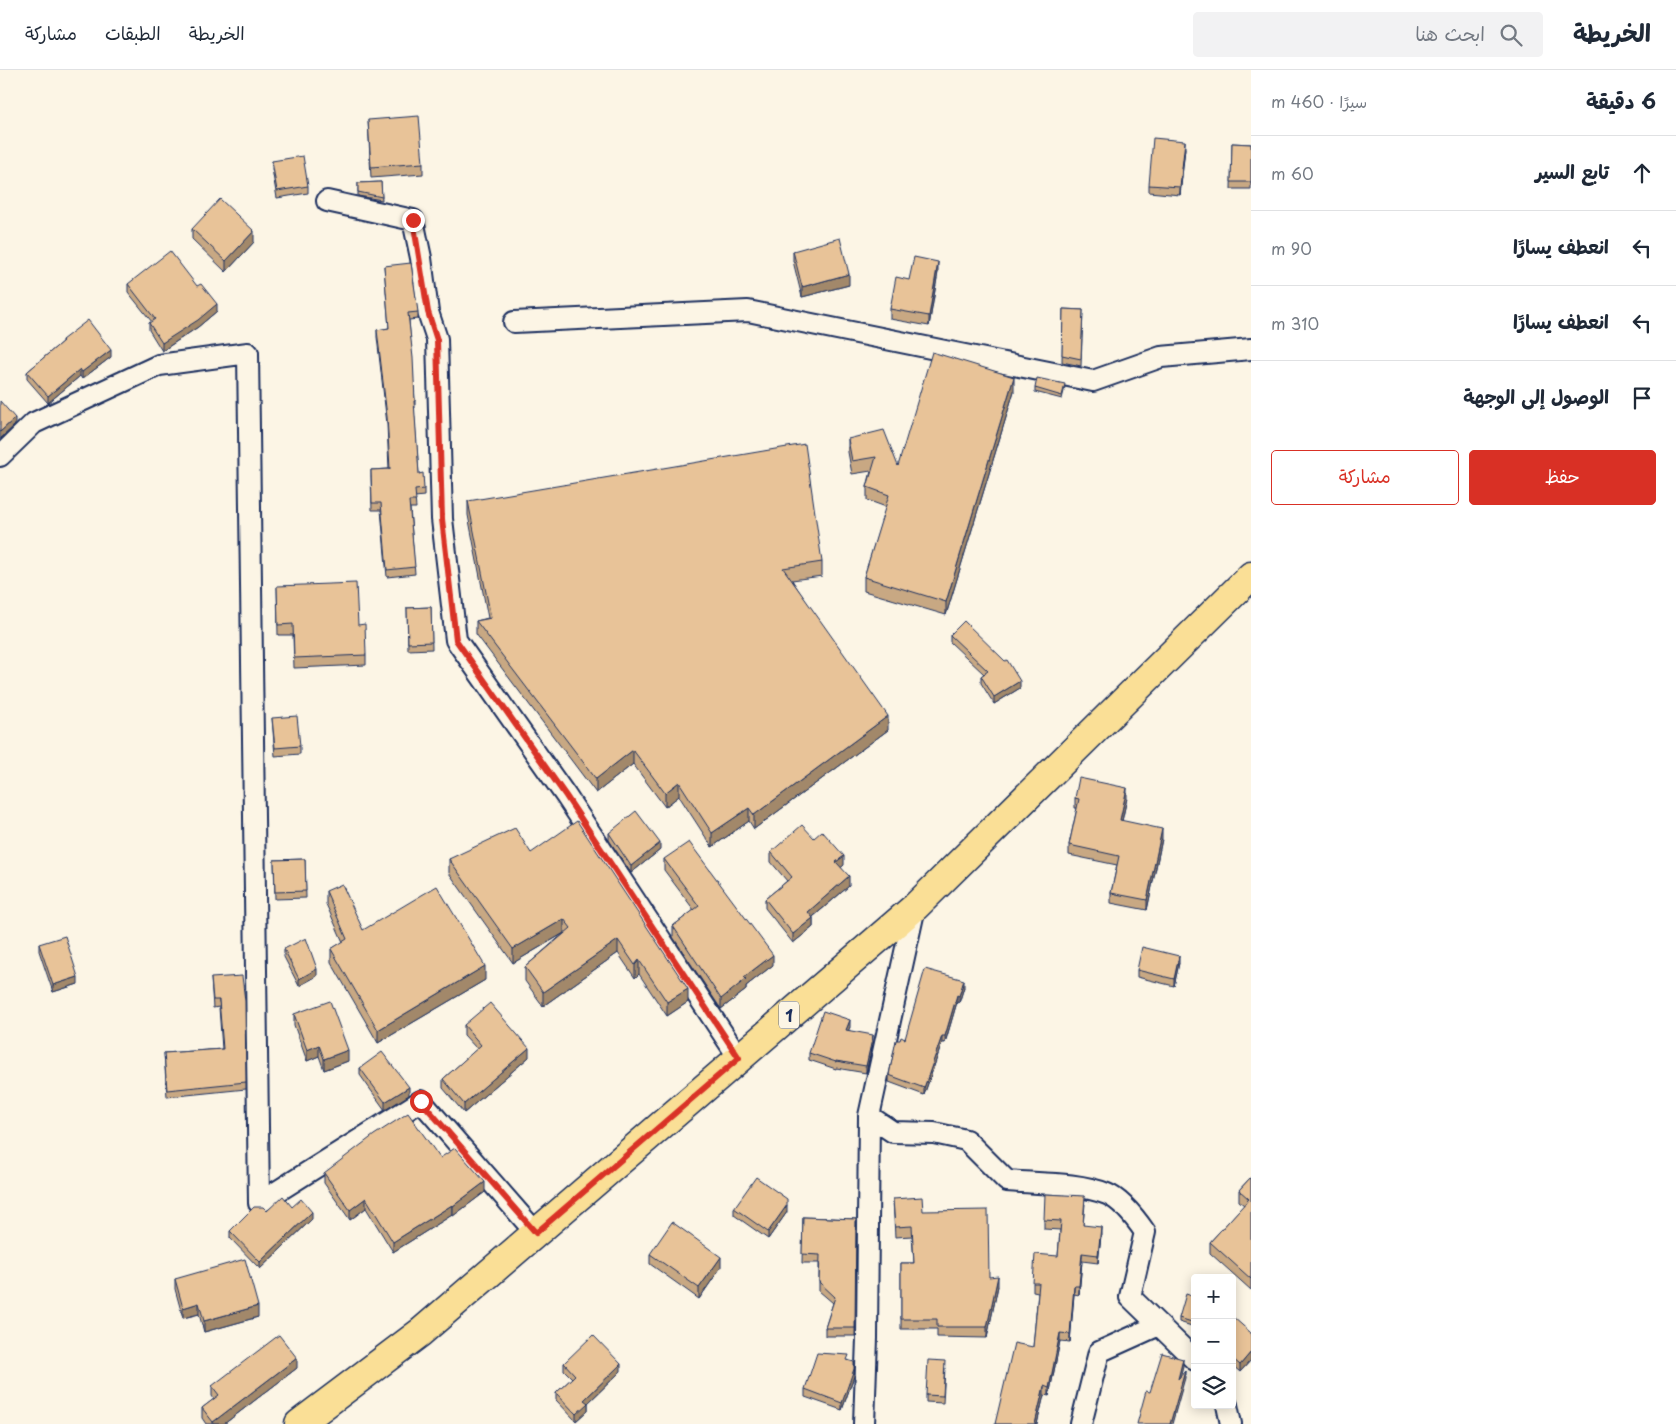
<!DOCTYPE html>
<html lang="ar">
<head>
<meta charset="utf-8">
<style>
  body { margin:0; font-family:"Playpen Sans","Playpen Sans Arabic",sans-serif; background:#f2f2f3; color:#1f2937; direction:rtl }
  .controls { position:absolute; right:15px; bottom:15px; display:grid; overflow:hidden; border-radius:5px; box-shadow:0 2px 12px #0003 }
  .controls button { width:45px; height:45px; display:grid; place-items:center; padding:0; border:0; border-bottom:1px solid #e0e1e3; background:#fff; color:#1f2937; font:25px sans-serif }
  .stop { position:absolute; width:15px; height:15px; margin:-11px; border:4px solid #d93025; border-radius:50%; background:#fff }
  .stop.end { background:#d93025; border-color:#fff; box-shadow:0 1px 5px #0008 }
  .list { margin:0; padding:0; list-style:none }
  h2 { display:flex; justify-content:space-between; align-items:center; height:65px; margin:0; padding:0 20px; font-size:21px }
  h2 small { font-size:16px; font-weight:400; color:#747a83 }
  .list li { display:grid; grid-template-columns:32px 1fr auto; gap:15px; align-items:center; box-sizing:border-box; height:75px; padding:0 20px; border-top:1px solid #e0e1e3 }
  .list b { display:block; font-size:19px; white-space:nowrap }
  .list em { font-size:16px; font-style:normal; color:#747a83 }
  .actions { display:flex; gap:10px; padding:15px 20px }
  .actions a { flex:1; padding:11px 0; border:1px solid #d93025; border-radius:5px; text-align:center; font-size:18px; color:#d93025 }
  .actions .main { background:#d93025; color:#fff }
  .icon { flex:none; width:28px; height:28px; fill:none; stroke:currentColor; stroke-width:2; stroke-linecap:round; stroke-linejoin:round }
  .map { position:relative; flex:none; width:1251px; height:1354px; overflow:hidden; direction:ltr }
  header { display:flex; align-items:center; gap:30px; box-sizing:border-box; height:70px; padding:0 25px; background:#fff; border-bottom:1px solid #e0e1e3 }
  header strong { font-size:24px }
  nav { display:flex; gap:28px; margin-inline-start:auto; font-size:18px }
  .search { width:350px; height:45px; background:#f2f2f3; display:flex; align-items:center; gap:12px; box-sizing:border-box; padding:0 18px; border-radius:5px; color:#747a83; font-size:19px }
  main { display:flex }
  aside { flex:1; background:#fff }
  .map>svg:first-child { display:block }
</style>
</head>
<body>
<header>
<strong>الخريطة</strong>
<div class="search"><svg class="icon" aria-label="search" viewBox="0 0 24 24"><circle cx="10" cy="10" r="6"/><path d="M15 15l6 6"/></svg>ابحث هنا</div>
<nav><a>الخريطة</a><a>الطبقات</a><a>مشاركة</a></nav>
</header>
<main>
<aside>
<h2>6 دقيقة<small>سيرًا · 460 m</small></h2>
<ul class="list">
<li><svg class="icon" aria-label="ahead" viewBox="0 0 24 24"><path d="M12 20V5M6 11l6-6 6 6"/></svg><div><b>تابع السير</b></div><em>60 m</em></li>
<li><svg class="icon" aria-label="left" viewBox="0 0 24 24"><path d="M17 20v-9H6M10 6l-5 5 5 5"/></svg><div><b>انعطف يسارًا</b></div><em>90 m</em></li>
<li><svg class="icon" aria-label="left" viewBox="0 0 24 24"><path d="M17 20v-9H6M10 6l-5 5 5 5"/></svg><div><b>انعطف يسارًا</b></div><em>310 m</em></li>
<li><svg class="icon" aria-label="arrive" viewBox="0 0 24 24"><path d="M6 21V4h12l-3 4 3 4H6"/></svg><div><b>الوصول إلى الوجهة</b></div></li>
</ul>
<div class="actions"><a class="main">حفظ</a><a>مشاركة</a></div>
</aside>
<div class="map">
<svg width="1251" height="1354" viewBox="0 0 1251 1354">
  <rect width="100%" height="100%" fill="#fcf5e5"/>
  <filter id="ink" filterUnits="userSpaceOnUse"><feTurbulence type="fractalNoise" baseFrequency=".02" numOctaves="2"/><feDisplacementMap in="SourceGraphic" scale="10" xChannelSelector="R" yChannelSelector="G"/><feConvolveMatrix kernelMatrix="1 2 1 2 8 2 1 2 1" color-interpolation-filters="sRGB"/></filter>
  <g filter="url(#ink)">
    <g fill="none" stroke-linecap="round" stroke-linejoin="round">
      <g stroke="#1b2f5e" stroke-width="24">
        <path id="minor" d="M327 131 413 150 421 188 428 242 437 269 442 449 456 570 566 726 739 988
          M514 252 748 241 1093 311 1161 287 1251 279
          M0 386 34 353 159 295 248 283 259 1133 421 1031 536 1163
          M869 1046 893 1062 934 1063 966 1070 1007 1111C1039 1114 1076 1112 1107 1124 1122 1130 1136 1149 1145 1162L1130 1227 1195 1290
          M1227 1335 1231 1354
          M864 1354 867 1268 869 1046 915 837
          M1081 1354 1099 1282 1159 1255"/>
      </g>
      <g stroke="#1b2f5e" stroke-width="31">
        <path id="primary" d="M299 1354 421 1262 915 837 1251 506"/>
      </g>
      <use href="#minor" stroke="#fcf5e5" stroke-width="20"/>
      <use href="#primary" stroke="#fadf96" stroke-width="28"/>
    </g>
    <path fill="#c8a883" stroke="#1b2f5e" d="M368 50 423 93V104L371 108Z
      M1232 73 1251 74V119H1231Z
      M1185 78 1180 125 1149 122V115Z
      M272 91 308 116V123L277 128 272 99Z
      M381 112 382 130 358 126V113Z
      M192 159 254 172 226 202 192 169Z
      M793 181 849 215 802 227 793 191Z
      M384 196 418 242V249L409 250 415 331V338H414L419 404 424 419V426L415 427 416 438H410L415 504 387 507 381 440H372L371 407V400L389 399 387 354 377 267V260L389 258Z
      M938 202 929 256 890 249V239L909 210Z
      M128 214 217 241 198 257 162 281 149 260V253L152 252 128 222Z
      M1063 239 1083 240 1081 296 1062 292Z
      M62 270 111 287 82 309 80 306 48 333 27 309V302L62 272Z
      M1065 317 1062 329 1035 322V318Z
      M1014 321 946 545 864 521V507L886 437 867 430V417L871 401 852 404 848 382V369L898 396Z
      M468 431 822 492V506L792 510 888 660 754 759 749 751 712 777 679 726 665 737 633 694 596 723 476 564V551L488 548 468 445Z
      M277 516 366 585V595L294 598 293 565H278Z
      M431 537 432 579 408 580 407 538Z
      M950 565 1020 618 994 634 981 613V606L984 604 950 572Z
      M272 648 300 676V684L275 686Z
      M1075 728H1127L1122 751 1162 769 1147 840 1111 833V823L1117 795 1069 785V775L1077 738H1075Z
      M609 763 660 780 631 803 609 770Z
      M814 768 844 795 841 797 849 816 813 847V857L793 873 765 838V829L787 811 771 792V782Z
      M531 783 688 932 667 946 639 904 635 908 618 883 543 936 525 911V897L564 863 513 893 449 803V789Z
      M305 789 306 828 275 829 274 790Z
      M664 789 773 895 746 916V920L721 939 673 867V856L694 840 664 800Z
      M326 821 363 860 485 910 378 973 331 892V879L343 872 326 834Z
      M39 874 78 914 53 922 39 881Z
      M284 879 317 906 299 916 284 887Z
      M1179 893 1174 916 1137 907V900Z
      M211 908 246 1012V1019L167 1027 164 983 222 979 219 937 213 938Z
      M964 917 959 933 957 932 945 973H942L924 1025 889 1012V1005L900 970 905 969Z
      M294 944 348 991 324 1000 319 986 307 991 294 955Z
      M464 955 529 987 464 1043 443 1018V1009L477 979 464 965Z
      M850 957 848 960 873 972 866 1003 836 998V999L809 990V983Z
      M360 998 409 1025 385 1040 360 1005Z
      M440 1088 485 1122 453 1146 452 1145 393 1182 366 1138 350 1150 324 1113V1103Z
      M1251 1107V1220L1210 1183V1172L1244 1135 1239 1131V1120Z
      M893 1129 923 1141 998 1216 987 1268 937 1267V1259H901V1193H914L912 1166 895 1167Z
      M1085 1134 1083 1155 1101 1165 1098 1193 1082 1191 1079 1225 1074 1224 1070 1272 1060 1271 1049 1326 1044 1325 1037 1354H995L1033 1277 1038 1222 1033 1221V1213L1058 1186 1060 1160 1044 1159V1150Z
      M292 1137 312 1149 260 1199 230 1168V1161L267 1141Z
      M734 1138 787 1142 768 1169 734 1145Z
      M803 1147 856 1149 855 1266H825V1258L833 1233 819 1221V1193H802Z
      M650 1184 721 1197 699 1229 650 1194Z
      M175 1209 258 1247 204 1262 199 1244 183 1248 175 1219Z
      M1195 1227V1257L1179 1252V1248Z
      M1232 1248 1251 1263V1290L1240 1302 1232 1295Z
      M849 1290 854 1306 842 1340 805 1327V1319Z
      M564 1293 621 1301 588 1333V1340L576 1351 556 1330V1323L572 1308 564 1300Z
      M297 1298 224 1354H206L202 1348V1338L214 1329 212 1326V1316Z
      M945 1298 943 1333 926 1332V1325Z"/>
    <path fill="#a2886a" stroke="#1b2f5e" d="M1185 71V78L1180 125V117Z
      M254 161V172L226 202V191Z
      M938 192V202L929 256V246Z
      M849 204V215L802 227V217Z
      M217 234V241L198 257 162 281V273Z
      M111 280V287L82 309V302Z
      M80 299V306L48 333V326Z
      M1014 307V321L946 545V532Z
      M15 348V355L0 369V362Z
      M1020 611V618L994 634V627Z
      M888 646V660L754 759V745Z
      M633 680V694L596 723V709Z
      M679 712V726L665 737V723Z
      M1127 718V728L1120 760V750Z
      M749 738V751L712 777V763Z
      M1162 759V769L1147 840V830Z
      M660 773V780L631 803V796Z
      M844 786V795L836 802V792Z
      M849 806V816L808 851V842Z
      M813 848V857L793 873V864Z
      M564 849V863L513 893V879Z
      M618 870V883L543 936V922Z
      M773 885V895L746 916V920L721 939V929L744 907Z
      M1179 886V893L1174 916V909Z
      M639 890V904L635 908V895Z
      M485 896V910L378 973V960Z
      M317 899V906L299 916V909Z
      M78 907V914L53 922V915Z
      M964 910V917L959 933V926Z
      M688 919V932L667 946V932Z
      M957 925V932L945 973V966Z
      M850 950V957L846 967V960Z
      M873 965V972L866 1003V996Z
      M942 966V973L924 1025V1018Z
      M319 975V986L307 991V980Z
      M529 978V987L464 1043V1034Z
      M348 980V991L324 1000V989Z
      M409 1017V1025L385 1040V1032Z
      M485 1112V1122L453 1146V1136Z
      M366 1128V1138L350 1150V1140Z
      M452 1135V1145L393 1182V1172Z
      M787 1135V1142L768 1169V1162Z
      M312 1142V1149L260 1199V1192Z
      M1101 1157V1165L1098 1193V1185Z
      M1082 1183V1191L1079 1225V1216Z
      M721 1187V1197L699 1229V1218Z
      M998 1206V1216L987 1268V1257Z
      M1074 1216V1224L1070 1272V1264Z
      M199 1233V1244L183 1248V1238Z
      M258 1236V1247L204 1262V1251Z
      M1060 1263V1271L1049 1326V1318Z
      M1251 1282V1290L1240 1302V1295Z
      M297 1288V1298L224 1354H213V1352Z
      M1183 1289V1296L1178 1316V1309Z
      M854 1292V1306L842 1340V1333Z
      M621 1294V1301L588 1333V1340L576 1351V1344L584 1330Z
      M1185 1301V1308L1172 1354H1170Z
      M1044 1316V1325L1037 1354H1035Z"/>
    <path fill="#e8c398" stroke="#1b2f5e" d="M419 46 423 93 371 97 368 50Z
      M1153 68 1185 71 1180 117 1149 115Z
      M1232 73 1251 74V112H1231Z
      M303 86 308 116 277 121 272 91Z
      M381 112 382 127 358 122V113Z
      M220 129 254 161 226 191 192 159Z
      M840 168 849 204 802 217 793 181Z
      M170 181 197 216 201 214 217 234 198 250 162 273 149 253 155 249 128 214Z
      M914 187 938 192 929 246 890 239 896 207 909 210Z
      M411 193 418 242 408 243 413 288 415 331H414L419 404 423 403 424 419 415 420 416 431H409L415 497 387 500 381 433H372L371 400 390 399 387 347 377 260 389 258 384 196Z
      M1063 239 1083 240 1081 289 1062 285Z
      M88 250 111 280 82 302 80 299 48 326 27 302 63 271 62 270Z
      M932 282 1014 307 946 532 864 507 889 425 867 417 876 387 852 391 848 369 884 360 898 396Z
      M1037 308 1065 314 1062 326 1035 318Z
      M0 331 15 348 0 362Z
      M805 374 822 492 783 498 888 646 754 745 749 738 712 763 679 712 665 723 633 680 596 709 476 551 491 548 468 431Z
      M356 513 358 555 365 554 366 585 294 588 293 554 278 555 277 516Z
      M431 537 432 572 408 573 407 538Z
      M964 551 1005 591 1007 590 1020 611 994 627 981 606 988 601 950 565Z
      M297 646 300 676 275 678 272 648Z
      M1079 708 1127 718 1120 750 1162 759 1147 830 1111 823 1119 786 1069 775 1079 729 1075 728Z
      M636 741 660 773 631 796 609 763Z
      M577 751 688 919 667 932 639 890 635 895 618 870 543 922 525 897 571 858 564 849 513 879 449 789 515 758 531 783Z
      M802 755 814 768 822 761 844 786 836 792 849 806 808 842 813 848 793 864 765 829 792 807 771 782Z
      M689 772 773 885 744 907 746 909 721 929 673 856 699 836 664 789Z
      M305 789 306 821 275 822 274 790Z
      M342 814 363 860 437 816 485 896 378 960 331 879 347 869 326 821Z
      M65 866 78 907 53 915 39 874Z
      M306 868 317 899 299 909 284 879Z
      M1142 877 1179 886 1174 909 1137 900Z
      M925 899 964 910 959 926 957 925 945 966H942L924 1018 889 1005 896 970H900L901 967 905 969Z
      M242 906 245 931 246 1012 167 1020 164 983 223 979 219 930H213L211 908Z
      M330 931 348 980 324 989 319 975 307 980 294 944Z
      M490 933 529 978 464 1034 443 1009 481 975 464 955Z
      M823 941 850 950 846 960 873 965 866 996 836 991V992L809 983Z
      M382 982 409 1017 385 1032 360 998Z
      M408 1043 440 1088 455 1078 485 1112 453 1136 452 1135 393 1172 366 1128 350 1140 324 1103 374 1065Z
      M756 1107 787 1129V1135L768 1162 734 1138Z
      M1251 1107V1209L1210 1172 1249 1129 1239 1120Z
      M1045 1124 1085 1126 1083 1155 1101 1157 1098 1185 1082 1183 1079 1216H1074L1070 1264 1060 1263 1049 1318 1044 1316 1035 1354H995L1014 1273 1033 1277 1039 1213H1033L1035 1184 1058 1186 1061 1151 1044 1150Z
      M283 1126 292 1137 301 1129 312 1142 260 1192 230 1161 254 1137H263L267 1141Z
      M922 1127 923 1141 988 1140 989 1207 998 1206 987 1257H937V1249H901V1193H914L912 1156 895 1157 893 1129Z
      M803 1147 856 1149 855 1258H825L835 1227 819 1212 820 1185 802 1184Z
      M672 1152 721 1187 699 1218 650 1184Z
      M245 1189 258 1236 204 1251 199 1233 183 1238 175 1209Z
      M1186 1224 1195 1227V1253L1179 1248Z
      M1233 1247 1251 1263V1282L1240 1295 1232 1288Z
      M279 1265 297 1288 213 1352 202 1338 219 1325 212 1316Z
      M593 1265 621 1294 584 1330 588 1333 576 1344 556 1323 575 1305 564 1293Z
      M817 1283 849 1285 847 1290 854 1292V1299L842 1333 805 1319Z
      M1162 1283 1183 1289 1178 1309 1185 1301 1170 1354H1137L1146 1321 1150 1322Z
      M928 1290 945 1291 943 1326 926 1325Z"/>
  </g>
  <g fill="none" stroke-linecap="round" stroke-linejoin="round" filter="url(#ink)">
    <path stroke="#d93025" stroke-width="6" d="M413 150 428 242 437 270 442 449 456 570 566 726 739 988 536 1163 421 1031"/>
  </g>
  <g text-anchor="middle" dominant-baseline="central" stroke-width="4" stroke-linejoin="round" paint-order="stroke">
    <rect fill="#fcf5e5" stroke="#5e6a86" stroke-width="1" x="779" y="931.5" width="20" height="27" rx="4"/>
    <g font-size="16" font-weight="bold" fill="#1b2f5e">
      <text x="789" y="945">1</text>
    </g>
  </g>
</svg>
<div class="controls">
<button>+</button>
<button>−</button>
<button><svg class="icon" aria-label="layers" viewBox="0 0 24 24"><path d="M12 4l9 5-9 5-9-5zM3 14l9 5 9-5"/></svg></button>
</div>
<div class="stop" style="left:421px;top:1031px"></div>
<div class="stop end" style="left:413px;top:150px"></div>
</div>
</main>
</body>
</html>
